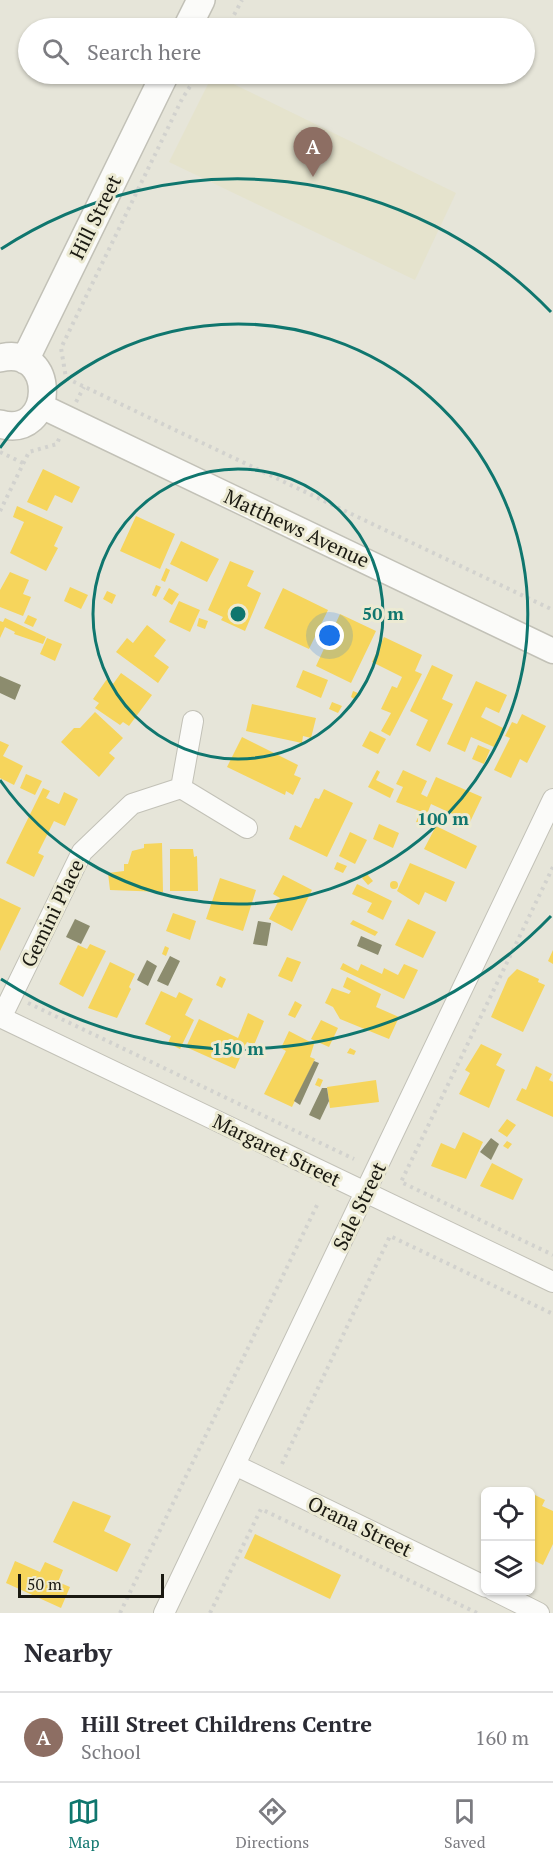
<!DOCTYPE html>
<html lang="en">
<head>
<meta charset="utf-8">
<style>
  body { margin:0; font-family:"PT Serif",serif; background:#f7f7f7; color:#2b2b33 }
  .controls { position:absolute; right:18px; bottom:18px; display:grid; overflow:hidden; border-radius:9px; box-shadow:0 2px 4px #0004 }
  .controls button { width:54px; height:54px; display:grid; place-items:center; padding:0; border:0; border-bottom:2px solid #e1e1e2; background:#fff; color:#2b2b33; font:30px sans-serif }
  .scale { position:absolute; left:18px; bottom:15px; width:146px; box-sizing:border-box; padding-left:6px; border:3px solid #1a1911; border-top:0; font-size:16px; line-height:21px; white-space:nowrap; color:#1a1911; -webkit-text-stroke:4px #ecead3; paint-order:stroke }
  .you { position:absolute; left:330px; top:636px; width:21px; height:21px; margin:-15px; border:4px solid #fff; border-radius:50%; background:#1a73e8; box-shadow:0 0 0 9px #1a73e833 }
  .badge { display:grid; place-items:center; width:39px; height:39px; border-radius:50%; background:#0f766e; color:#fff; font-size:20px; font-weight:700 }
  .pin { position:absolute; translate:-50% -50px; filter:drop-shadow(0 2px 3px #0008) }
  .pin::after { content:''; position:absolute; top:32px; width:21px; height:18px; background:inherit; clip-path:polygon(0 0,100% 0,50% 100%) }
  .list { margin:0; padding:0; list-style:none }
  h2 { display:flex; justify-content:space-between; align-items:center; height:78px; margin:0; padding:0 24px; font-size:26px }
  h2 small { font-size:20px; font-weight:400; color:#7c7c81 }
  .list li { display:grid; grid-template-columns:39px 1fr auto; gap:18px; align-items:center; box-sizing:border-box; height:90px; padding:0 24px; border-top:2px solid #e1e1e2 }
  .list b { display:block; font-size:22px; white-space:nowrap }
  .list p { margin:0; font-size:20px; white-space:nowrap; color:#7c7c81 }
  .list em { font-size:20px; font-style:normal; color:#7c7c81 }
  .icon { flex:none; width:33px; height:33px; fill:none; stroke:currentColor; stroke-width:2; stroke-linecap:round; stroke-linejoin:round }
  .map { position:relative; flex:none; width:553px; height:1613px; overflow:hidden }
  .search { position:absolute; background:#fff; box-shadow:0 2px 4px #0004; left:18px; right:18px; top:18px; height:66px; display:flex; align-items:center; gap:15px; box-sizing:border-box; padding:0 21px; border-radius:33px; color:#7c7c81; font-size:22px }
  .sheet { height:168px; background:#fff }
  nav { display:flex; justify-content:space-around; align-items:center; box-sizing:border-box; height:84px; border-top:2px solid #e1e1e2; background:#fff; font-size:16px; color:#7c7c81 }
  nav a { display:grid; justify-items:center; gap:3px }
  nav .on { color:#0f766e }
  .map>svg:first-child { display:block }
</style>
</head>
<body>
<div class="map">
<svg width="553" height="1613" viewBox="0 0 553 1613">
  <rect width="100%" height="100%" fill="#e6e5d9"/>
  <path fill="#e5e3cd" d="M213 74 456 193 415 280 169 162Z"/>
  <path fill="#f6d55c" d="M43 469 80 487 72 503 55 495 47 511 27 502Z
    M17 506 63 527 54 546 58 548 46 571 10 553 24 522 13 517Z
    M136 516 175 534 160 569 120 551Z
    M181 541 219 559 207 582 170 564Z
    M230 561 254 571 247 586 261 593 245 631 221 620 223 617 208 610Z
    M166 568 170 570 165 582 161 580Z
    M10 572 29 580 23 594 31 597 23 616 0 607V590Z
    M156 585 161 587 156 597 152 595Z
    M70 587 88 595 81 609 64 601Z
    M169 588 179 594 172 605 163 599Z
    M283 588 328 610 309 649 264 628Z
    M107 591 116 595 112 604 103 599Z
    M179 601 200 610 190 632 169 622Z
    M340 614 376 631 351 683 316 666Z
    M28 615 37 619 33 627 24 623Z
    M5 618 46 637 43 644 14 634 15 632 5 627 0 638V621L3 622Z
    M199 618 208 621 205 629 197 626Z
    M147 625 166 640 154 656 169 667 158 683 116 652 127 638 133 643Z
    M384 637 422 655 415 671 422 674 390 736 381 731 391 713 381 709 392 686 397 688 402 677 372 662Z
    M47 638 62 644 55 661 40 654Z
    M432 665 453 675 442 699 453 704 430 752 416 745 428 720 410 711Z
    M303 670 328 680 321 698 296 687Z
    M121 673 152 695 129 726 123 722 120 725 95 708 99 703 93 699 107 679 113 684Z
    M476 681 507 695 499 713 486 707 481 717 503 728 494 747 471 737 465 752 447 744Z
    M353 691 358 693 356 700 351 697Z
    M332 702 342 706 338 713 329 709Z
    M252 704 316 718 311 738 303 736 302 743 246 731Z
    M95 712 123 738 109 753 115 758 99 777 61 742 74 728H80Z
    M522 714 546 726 527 763 520 759 511 778 494 770 510 738 505 736 512 722 517 724Z
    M370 731 386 739 378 754 362 746Z
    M242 737 298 765 294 775 301 778 293 795 286 791 285 795 227 767Z
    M0 741 9 745 3 756 23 766 14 785 0 778Z
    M478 745 490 750 484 764 472 759Z
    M377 770 380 772 376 780 394 789 390 798 368 787Z
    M403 770 427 781 421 794 427 797 436 777 482 797 470 822 431 804 427 814 396 802 403 787 396 784Z
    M26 774 42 781 35 795 20 788Z
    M43 788 50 791 46 798 59 804 64 792 78 799 65 826 54 821 38 853 44 856 34 877 6 863Z
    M324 789 353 803 327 857 289 839 295 825 301 828 315 798 319 799Z
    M419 815 427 819 425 826 416 822Z
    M379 824 399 833 393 848 373 839Z
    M436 826 477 846 466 869 424 849Z
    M350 832 367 840 355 864 339 856Z
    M162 843 163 892 110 890 108 873 124 871V864H128L132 851 144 848V844Z
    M170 849H193L194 857 197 856 198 891H170Z
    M337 862 347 866 343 873 334 869Z
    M410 863 455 882 446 902 425 892 419 905 397 891Z
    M367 874 373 881 368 885 362 878Z
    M283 875 312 890 292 931 269 919 280 898 273 894Z
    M220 878 256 890 243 931 206 919Z
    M390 885a4 4 0 1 1 8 0a4 4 0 1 1-8 0Z
    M357 884 392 901 383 920 367 912 372 903 352 894Z
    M0 898 21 908 0 951Z
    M173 913 196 921 190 940 166 931Z
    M408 919 436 932 423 958 395 945Z
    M353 920 378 932 375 936 350 924Z
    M90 944 106 951 83 997 59 984 78 945 87 949Z
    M165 946 169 948 166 956 162 954Z
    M553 950V964L548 961Z
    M287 957 301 962 292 982 278 976Z
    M110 962 135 974 129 987 131 989 117 1018 88 1008Z
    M343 963 358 971 361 964 382 974 384 968 398 975 404 964 418 970 404 999 340 969Z
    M517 969 539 979 538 982 545 985 523 1032 491 1017 508 978Z
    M220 976 226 979 222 988 216 985Z
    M347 977 381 994 376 1007 399 1017 389 1039 340 1019 333 1007 325 1003 332 988 349 994 351 991 343 987Z
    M161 991 176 998 179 992 193 999 185 1015 194 1020 180 1049 168 1043 171 1036 145 1024Z
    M295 1001 302 1005 295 1018 288 1015Z
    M248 1013 264 1021 254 1045 247 1042 235 1069 186 1047 199 1019 238 1038Z
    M321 1020 338 1028 329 1047 311 1039Z
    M289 1031 314 1044 310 1057 315 1059 292 1107 264 1094 286 1051 281 1048Z
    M481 1044 502 1054 496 1065 505 1070 489 1108 459 1094 470 1073 465 1070Z
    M350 1048 356 1051 354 1055 347 1053Z
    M536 1066 552 1074 549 1080 553 1082V1117L516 1100 522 1088 526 1090Z
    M318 1078 323 1080 320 1087 315 1085Z
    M376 1080 379 1102 330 1108 327 1087Z
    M507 1119 516 1125 507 1137 498 1131Z
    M463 1132 483 1142 466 1179 431 1166 441 1143 455 1149Z
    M507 1141 512 1144 508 1149 503 1146Z
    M492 1163 523 1179 513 1200 480 1186Z
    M531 1493 545 1500 542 1506 553 1511V1544L543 1565 531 1559Z
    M73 1501 111 1516 104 1531 131 1544 117 1572 53 1542Z
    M255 1534 341 1575 330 1599 244 1558Z
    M15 1561 40 1572 45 1562 63 1570 58 1582 70 1587 61 1608 6 1583Z"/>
  <path fill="#8c8c6e" d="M0 676 21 685 15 700 0 693Z
    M75 919 90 926 81 944 66 937Z
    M258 921 271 923 267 946 253 944Z
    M361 936 382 945 378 955 357 946Z
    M170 956 180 961 168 986 157 981Z
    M147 960 157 966 148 986 137 980Z
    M314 1061 319 1063 300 1105 294 1101Z
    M322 1088H327L329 1101 320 1120 309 1115Z
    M491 1138 499 1144 491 1160 480 1152Z"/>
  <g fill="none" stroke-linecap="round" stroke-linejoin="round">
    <g stroke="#c2c1b7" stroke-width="22">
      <path id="minor" d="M181 788 193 721
        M0 1017 553 1282
        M1 1018 82 852 132 804 181 788 247 828
        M235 1465 486 1587
        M493 1590 539 1613
        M164 1613 553 799"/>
    </g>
    <g stroke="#c2c1b7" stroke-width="27">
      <path id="tertiary" d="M41 406 553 651"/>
    </g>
    <g stroke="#c2c1b7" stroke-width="30">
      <path id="secondary" d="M187 28 201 0
        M0 358C58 344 55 440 0 424
        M25 360 165 74"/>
    </g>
    <path stroke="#d2d2ce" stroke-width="4" stroke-dasharray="3 4.5" stroke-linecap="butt" d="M227 28 242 0
      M198 74 182 99 61 348 66 378 553 610
      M76 402 84 387
      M0 452 23 463
      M0 511 29 452 57 444 60 436
      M553 867 401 1182 553 1255
      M28 1003 354 1159
      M282 1464 390 1236 553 1314
      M120 1613 318 1203
      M210 1613 261 1509 477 1613"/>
    <use href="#minor" stroke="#fbfbf9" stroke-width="20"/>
    <use href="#tertiary" stroke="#fbfbf9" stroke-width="24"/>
    <use href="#secondary" stroke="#fbfbf9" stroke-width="27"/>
  </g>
  <g fill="none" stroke="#0f766e" stroke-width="3">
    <circle cx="238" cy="614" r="145"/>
    <path d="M0 448A290 290 0 1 1 0 780"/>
    <path d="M551 916A435 435 0 0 1 1 979M1 249A435 435 0 0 1 551 312"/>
  </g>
  <g text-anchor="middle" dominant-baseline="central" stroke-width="6" stroke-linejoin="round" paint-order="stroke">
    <g font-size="20" fill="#1a1911" stroke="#ecead3">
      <text transform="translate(95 217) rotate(-64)">Hill Street</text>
      <text transform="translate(297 528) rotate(25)">Matthews Avenue</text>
      <text transform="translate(52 913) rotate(-64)">Gemini Place</text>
      <text transform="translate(277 1150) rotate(26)">Margaret Street</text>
      <text transform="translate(359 1206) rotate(-64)">Sale Street</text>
      <text transform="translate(360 1526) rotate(26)">Orana Street</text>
    </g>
  </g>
  <circle cx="238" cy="614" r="9" fill="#0f766e" stroke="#ecead3" stroke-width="3"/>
  <g font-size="18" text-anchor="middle" font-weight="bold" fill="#0f766e" stroke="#ecead3" stroke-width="6" stroke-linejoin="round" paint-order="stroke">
    <text x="383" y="620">50 m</text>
    <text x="443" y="825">100 m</text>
    <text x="238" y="1055">150 m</text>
  </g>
</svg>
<div class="controls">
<button><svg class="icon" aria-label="locate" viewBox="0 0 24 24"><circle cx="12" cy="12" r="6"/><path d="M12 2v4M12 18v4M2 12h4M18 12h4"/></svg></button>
<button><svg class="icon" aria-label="layers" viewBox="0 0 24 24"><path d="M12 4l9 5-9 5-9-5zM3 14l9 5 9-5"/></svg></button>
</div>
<div class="scale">50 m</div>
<div class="you"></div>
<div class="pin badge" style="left:313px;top:177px;background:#8d6e63">A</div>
<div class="search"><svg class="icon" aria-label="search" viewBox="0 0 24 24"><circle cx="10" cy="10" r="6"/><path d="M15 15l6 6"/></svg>Search here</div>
</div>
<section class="sheet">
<h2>Nearby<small></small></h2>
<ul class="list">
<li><span class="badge" style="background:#8d6e63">A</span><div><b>Hill Street Childrens Centre</b><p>School</p></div><em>160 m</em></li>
</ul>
</section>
<nav>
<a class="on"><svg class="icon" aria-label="map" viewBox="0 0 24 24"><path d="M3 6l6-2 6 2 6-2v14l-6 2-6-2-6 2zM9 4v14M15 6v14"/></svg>Map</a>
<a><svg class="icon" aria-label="directions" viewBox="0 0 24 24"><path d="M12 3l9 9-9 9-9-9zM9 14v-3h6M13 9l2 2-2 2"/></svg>Directions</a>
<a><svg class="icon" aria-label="saved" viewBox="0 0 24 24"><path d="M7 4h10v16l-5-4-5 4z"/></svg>Saved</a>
</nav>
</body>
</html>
